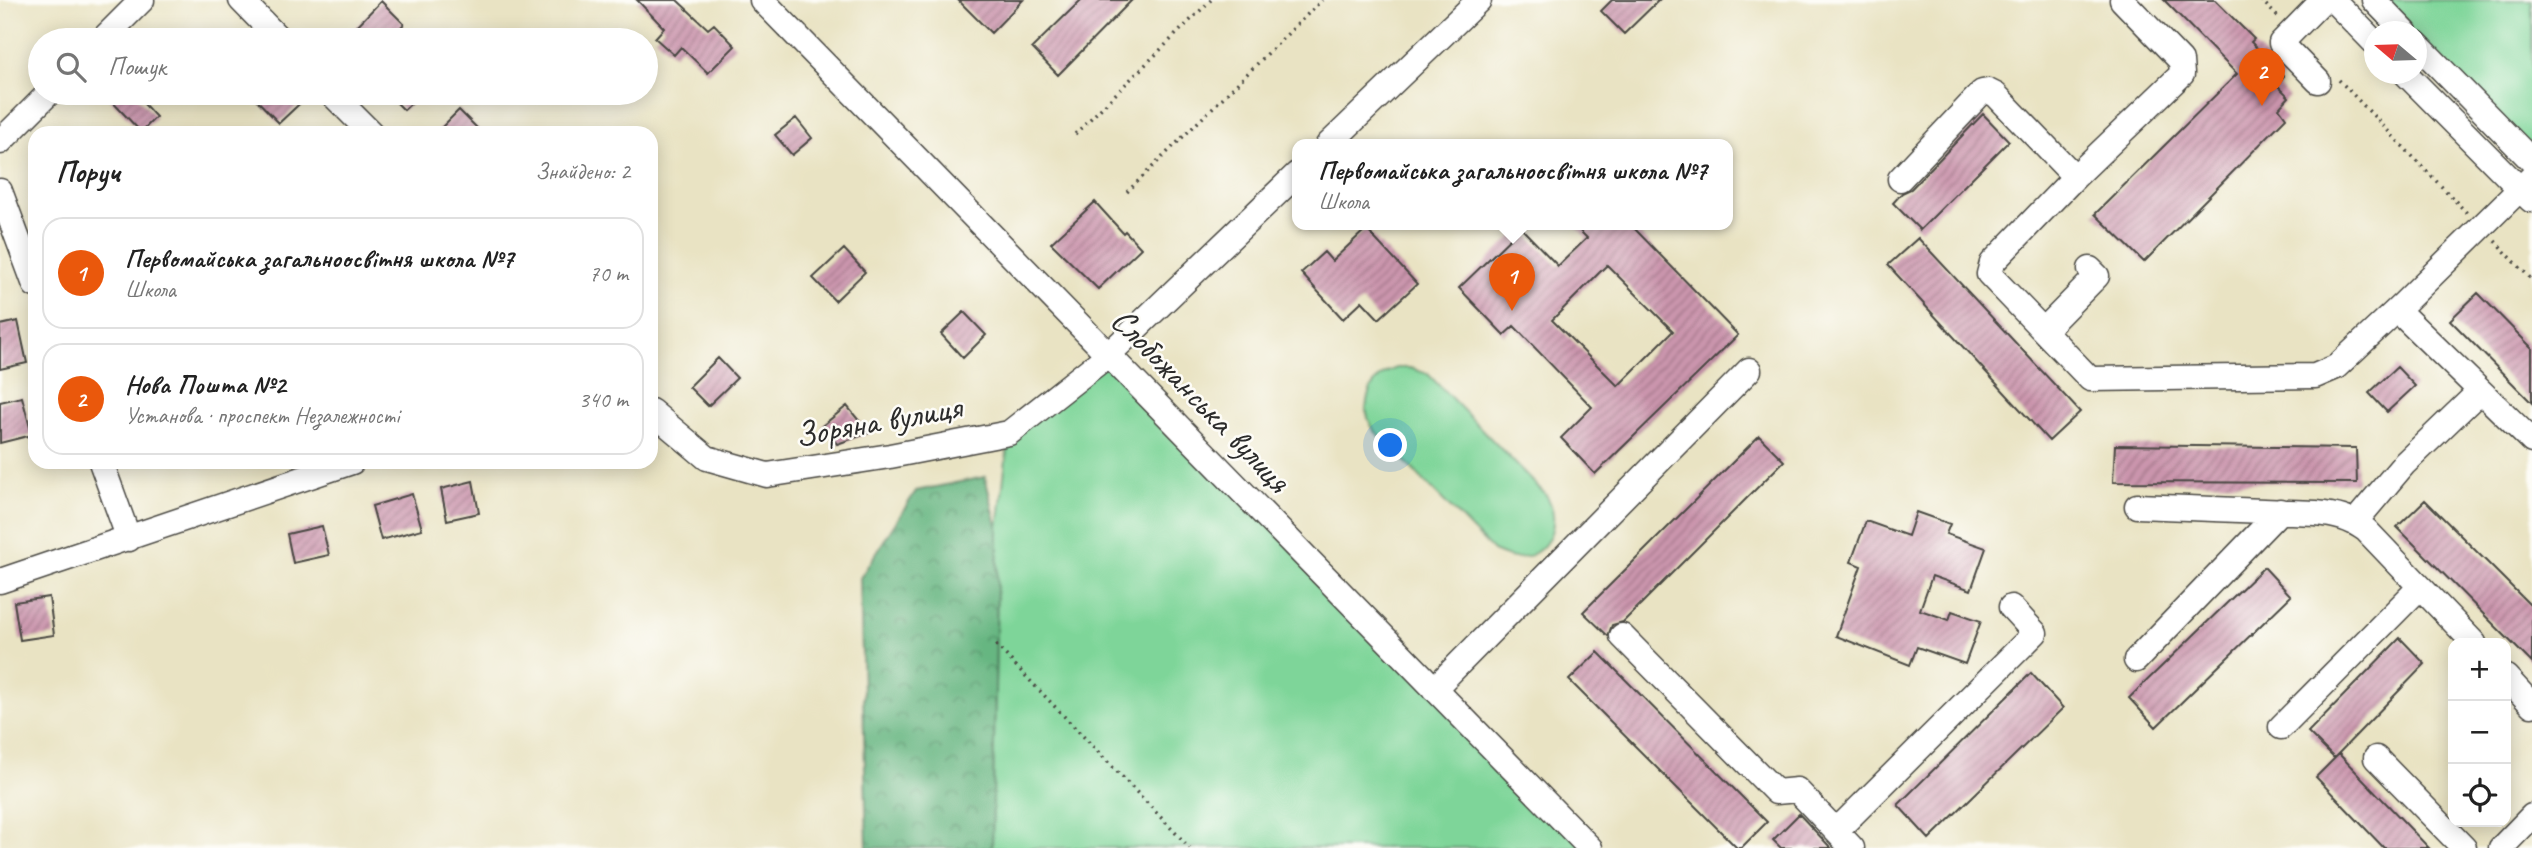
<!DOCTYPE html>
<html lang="uk">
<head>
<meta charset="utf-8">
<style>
  body { margin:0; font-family:Caveat,sans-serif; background:#f2f2f2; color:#222 }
  .controls { position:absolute; right:21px; bottom:21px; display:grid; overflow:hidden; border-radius:14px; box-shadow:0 4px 18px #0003 }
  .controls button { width:63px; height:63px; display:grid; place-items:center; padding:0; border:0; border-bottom:2px solid #e0e0e0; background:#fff; color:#222; font:35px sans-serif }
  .compass { position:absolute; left:2364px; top:21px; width:63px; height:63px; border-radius:50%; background:#fff; box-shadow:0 4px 18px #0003; rotate:289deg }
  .you { position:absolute; left:1391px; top:446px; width:24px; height:24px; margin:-18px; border:5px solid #fff; border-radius:50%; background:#1a73e8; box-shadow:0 0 0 10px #1a73e833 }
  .badge { display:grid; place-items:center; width:46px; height:46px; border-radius:50%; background:#ea580c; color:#fff; font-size:23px; font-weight:700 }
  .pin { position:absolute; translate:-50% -58px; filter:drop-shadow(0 2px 4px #0008) }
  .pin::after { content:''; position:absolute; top:37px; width:24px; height:21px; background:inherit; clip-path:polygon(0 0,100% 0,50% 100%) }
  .popup { position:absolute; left:1292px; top:139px; width:441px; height:91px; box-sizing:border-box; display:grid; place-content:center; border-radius:14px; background:#fff; filter:drop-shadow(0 2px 5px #0005); font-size:23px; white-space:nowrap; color:#767676 }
  .popup b { font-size:26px; color:#222 }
  .popup::after { content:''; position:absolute; left:50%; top:100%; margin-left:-14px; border:14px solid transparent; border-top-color:#fff }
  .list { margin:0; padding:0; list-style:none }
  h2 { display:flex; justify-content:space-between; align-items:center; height:91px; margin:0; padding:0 28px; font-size:30px }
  h2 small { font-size:23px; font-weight:400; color:#767676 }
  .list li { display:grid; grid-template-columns:46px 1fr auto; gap:21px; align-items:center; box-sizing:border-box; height:112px; margin:0 14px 14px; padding:0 14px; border:2px solid #e0e0e0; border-radius:21px }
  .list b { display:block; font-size:26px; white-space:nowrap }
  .list p { margin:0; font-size:23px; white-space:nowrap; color:#767676 }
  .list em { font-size:23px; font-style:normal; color:#767676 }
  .icon { flex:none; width:38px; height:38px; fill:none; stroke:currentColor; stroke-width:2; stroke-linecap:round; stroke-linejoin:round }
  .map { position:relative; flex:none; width:2532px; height:848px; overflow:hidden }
  .search { position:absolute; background:#fff; box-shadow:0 4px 18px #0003; left:28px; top:28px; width:630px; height:77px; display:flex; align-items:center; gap:18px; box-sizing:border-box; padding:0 24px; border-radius:38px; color:#767676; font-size:26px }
  .panel { position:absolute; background:#fff; box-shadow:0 4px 18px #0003; left:28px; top:126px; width:630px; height:343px; border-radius:21px }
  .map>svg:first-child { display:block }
</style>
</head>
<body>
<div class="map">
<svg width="2532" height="848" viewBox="0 0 2532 848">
  <defs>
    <pattern id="forest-crowns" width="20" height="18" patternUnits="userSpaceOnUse" patternTransform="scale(1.75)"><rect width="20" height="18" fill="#66b681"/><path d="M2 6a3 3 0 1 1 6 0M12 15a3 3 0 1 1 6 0" fill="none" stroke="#54946a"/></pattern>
    <pattern id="building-hatch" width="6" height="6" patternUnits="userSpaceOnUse" patternTransform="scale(1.75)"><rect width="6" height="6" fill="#cb95ad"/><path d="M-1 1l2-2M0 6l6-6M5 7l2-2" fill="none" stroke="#a57a8d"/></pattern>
  </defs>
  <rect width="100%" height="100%" fill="#fdfcf7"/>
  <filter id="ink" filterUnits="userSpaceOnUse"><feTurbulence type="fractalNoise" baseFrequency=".0143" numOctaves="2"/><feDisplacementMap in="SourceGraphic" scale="14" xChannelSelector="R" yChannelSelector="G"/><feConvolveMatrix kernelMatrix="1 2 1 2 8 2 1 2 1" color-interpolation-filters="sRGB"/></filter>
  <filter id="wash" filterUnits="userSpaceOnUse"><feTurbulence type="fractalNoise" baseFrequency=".00686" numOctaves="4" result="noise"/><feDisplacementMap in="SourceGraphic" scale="28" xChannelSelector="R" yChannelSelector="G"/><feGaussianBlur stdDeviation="1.57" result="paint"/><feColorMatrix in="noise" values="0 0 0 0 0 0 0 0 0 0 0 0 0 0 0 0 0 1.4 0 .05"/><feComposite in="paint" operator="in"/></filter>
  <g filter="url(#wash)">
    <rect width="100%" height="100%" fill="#e9e3c3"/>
    <path fill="#7ed599" stroke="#548062" stroke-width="2" d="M2381 0H2532V154Z
      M1108 355 1590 848H992L998 529 1009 433Z
      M1397 368H1410L1428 374 1546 495C1563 521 1549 559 1514 558 1507 557 1500 554 1493 551L1374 430C1358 406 1369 377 1397 368Z"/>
    <path fill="url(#forest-crowns)" stroke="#487056" stroke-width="2" d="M985 477 998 529 992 848H867L860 578 916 491Z"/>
    <g id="blocks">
      <path fill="url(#building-hatch)" fill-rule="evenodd" d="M637 0H677L708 29 714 24 735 46 708 73 681 47 674 55 655 38 664 28Z
        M958 0H1023L991 33Z
        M1081 0H1132L1058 75 1032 48Z
        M1612 0H1659L1624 34 1601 11Z
        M2164 0H2215L2254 39 2251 42 2284 76 2277 85 2289 97 2279 108 2286 118 2144 262 2095 214 2237 74Z
        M381 1 404 24 388 40H364L353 30Z
        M104 93H134L156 117 141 132Z
        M250 93H311L279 123Z
        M387 93H422L404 110Z
        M459 110 482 133H436Z
        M1983 114 2009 141 1920 230 1893 203 1902 193 1911 189Z
        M796 118 812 138 792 155 775 135Z
        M1095 202 1123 233 1125 231 1141 248 1098 289 1051 243Z
        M1574 225H1631L1738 335 1595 474 1561 438 1592 407 1514 326 1504 335 1459 288 1521 228 1558 266 1587 238ZM1607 265 1673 331 1618 386 1552 320Z
        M1366 229 1417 284 1379 319 1362 301 1343 319 1301 273 1324 252 1332 261Z
        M1918 238 2080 412 2049 441 1888 265Z
        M844 249 865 272 835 301 813 278Z
        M2478 293 2532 348V403L2450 320Z
        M964 312 986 335 963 358 941 334Z
        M18 321 27 363 0 369V325Z
        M718 358 737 378 708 406 689 387Z
        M2397 367 2415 386 2387 412 2369 393Z
        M22 397 32 435 0 443V402Z
        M847 406 869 433 837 444 822 426Z
        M1759 436 1784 461 1623 622 1612 625 1608 636 1583 612Z
        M2115 445 2356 448 2357 483 2113 482Z
        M473 481 479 513 447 520 441 489Z
        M412 494 422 529 381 540 372 506Z
        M2425 500 2532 607V663L2397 527Z
        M1916 512 1950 524 1946 534 1986 548 1971 590 1932 576 1920 610 1949 620 1952 611 1981 621 1965 664 1917 647 1910 665 1836 636 1861 566 1851 562 1866 521 1908 536Z
        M322 526 329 555 293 563 287 534Z
        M2264 567 2291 596 2156 727 2129 698Z
        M49 597 54 635 20 640 14 602Z
        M2400 638 2425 664 2334 758 2308 732Z
        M1598 652 1767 822 1741 848H1737L1569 680Z
        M2031 673 2063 708 1929 839 1898 805Z
        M2339 754 2429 848H2384L2316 777Z
        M1799 814 1831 848H1781L1773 840Z"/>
    </g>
  </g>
  <g filter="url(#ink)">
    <use href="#blocks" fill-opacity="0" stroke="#484742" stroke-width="2"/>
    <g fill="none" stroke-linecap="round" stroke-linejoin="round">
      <g stroke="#484742" stroke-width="27">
        <path id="minor" d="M241 0 280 40
          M762 0 1590 848
          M2122 0 2181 61 2182 74 2075 177 1992 263 1989 274 2090 379 2315 376 2336 367 2402 305 2532 177
          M2333 0 2374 42
          M2374 0 2405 32
          M102 40 142 0
          M2416 43 2532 161
          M2406 74 2531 200
          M2318 81 2281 43 2323 0
          M331 93 371 133
          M0 142 49 93
          M1328 145 1479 0
          M1900 179 1982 92 1988 91 1996 95 2075 177
          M0 191 35 285
          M2397 310 2532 441
          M2044 330 2097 276 2090 269
          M651 411 707 458 767 475 890 456 1009 433 1108 355 1297 174
          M101 462 129 539
          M2137 506 2316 513C2335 515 2350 518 2366 530L2474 643
          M2355 522 2404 464 2480 391
          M0 581 352 462
          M1622 636 1776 792 1797 790 1852 848
          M2136 660 2280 511
          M2506 677 2532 705
          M1434 689 1749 370
          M2281 727 2420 587
          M2376 758 2464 848
          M1836 831 2035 633 2011 607
          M2501 848 2532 816"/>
      </g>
      <path stroke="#484742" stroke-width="3.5" stroke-dasharray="2 5" stroke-linecap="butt" d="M2261 0 2278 17
        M2339 80 2467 213
        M1075 134 1211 0
        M1127 192 1322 0
        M2495 241 2532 280
        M996 645 1190 848"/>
      <use href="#minor" stroke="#fff" stroke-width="24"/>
    </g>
  </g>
  <g text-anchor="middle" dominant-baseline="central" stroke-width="5" stroke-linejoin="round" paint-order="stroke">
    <g font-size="35" fill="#2b2b2b" stroke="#fdfcf7">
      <text transform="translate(1201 400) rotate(46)">Слобожанська вулиця</text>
      <text transform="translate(878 421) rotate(-10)">Зоряна вулиця</text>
    </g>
  </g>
</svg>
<div class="controls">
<button>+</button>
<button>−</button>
<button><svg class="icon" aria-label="locate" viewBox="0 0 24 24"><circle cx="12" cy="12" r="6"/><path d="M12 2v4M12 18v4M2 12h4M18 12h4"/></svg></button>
</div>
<svg class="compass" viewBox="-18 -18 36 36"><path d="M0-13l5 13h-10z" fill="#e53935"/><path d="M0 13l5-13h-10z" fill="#767676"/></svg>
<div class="you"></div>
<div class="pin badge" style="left:1512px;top:311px">1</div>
<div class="popup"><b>Первомайська загальноосвітня школа №7</b>Школа</div>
<div class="pin badge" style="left:2262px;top:106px">2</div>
<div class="search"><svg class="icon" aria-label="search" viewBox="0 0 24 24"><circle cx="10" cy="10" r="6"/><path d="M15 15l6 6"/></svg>Пошук</div>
<section class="panel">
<h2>Поруч<small>Знайдено: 2</small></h2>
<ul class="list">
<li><span class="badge">1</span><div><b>Первомайська загальноосвітня школа №7</b><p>Школа</p></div><em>70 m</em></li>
<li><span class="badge">2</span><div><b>Нова Пошта №2</b><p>Установа · проспект Незалежності</p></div><em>340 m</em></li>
</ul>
</section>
</div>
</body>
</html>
